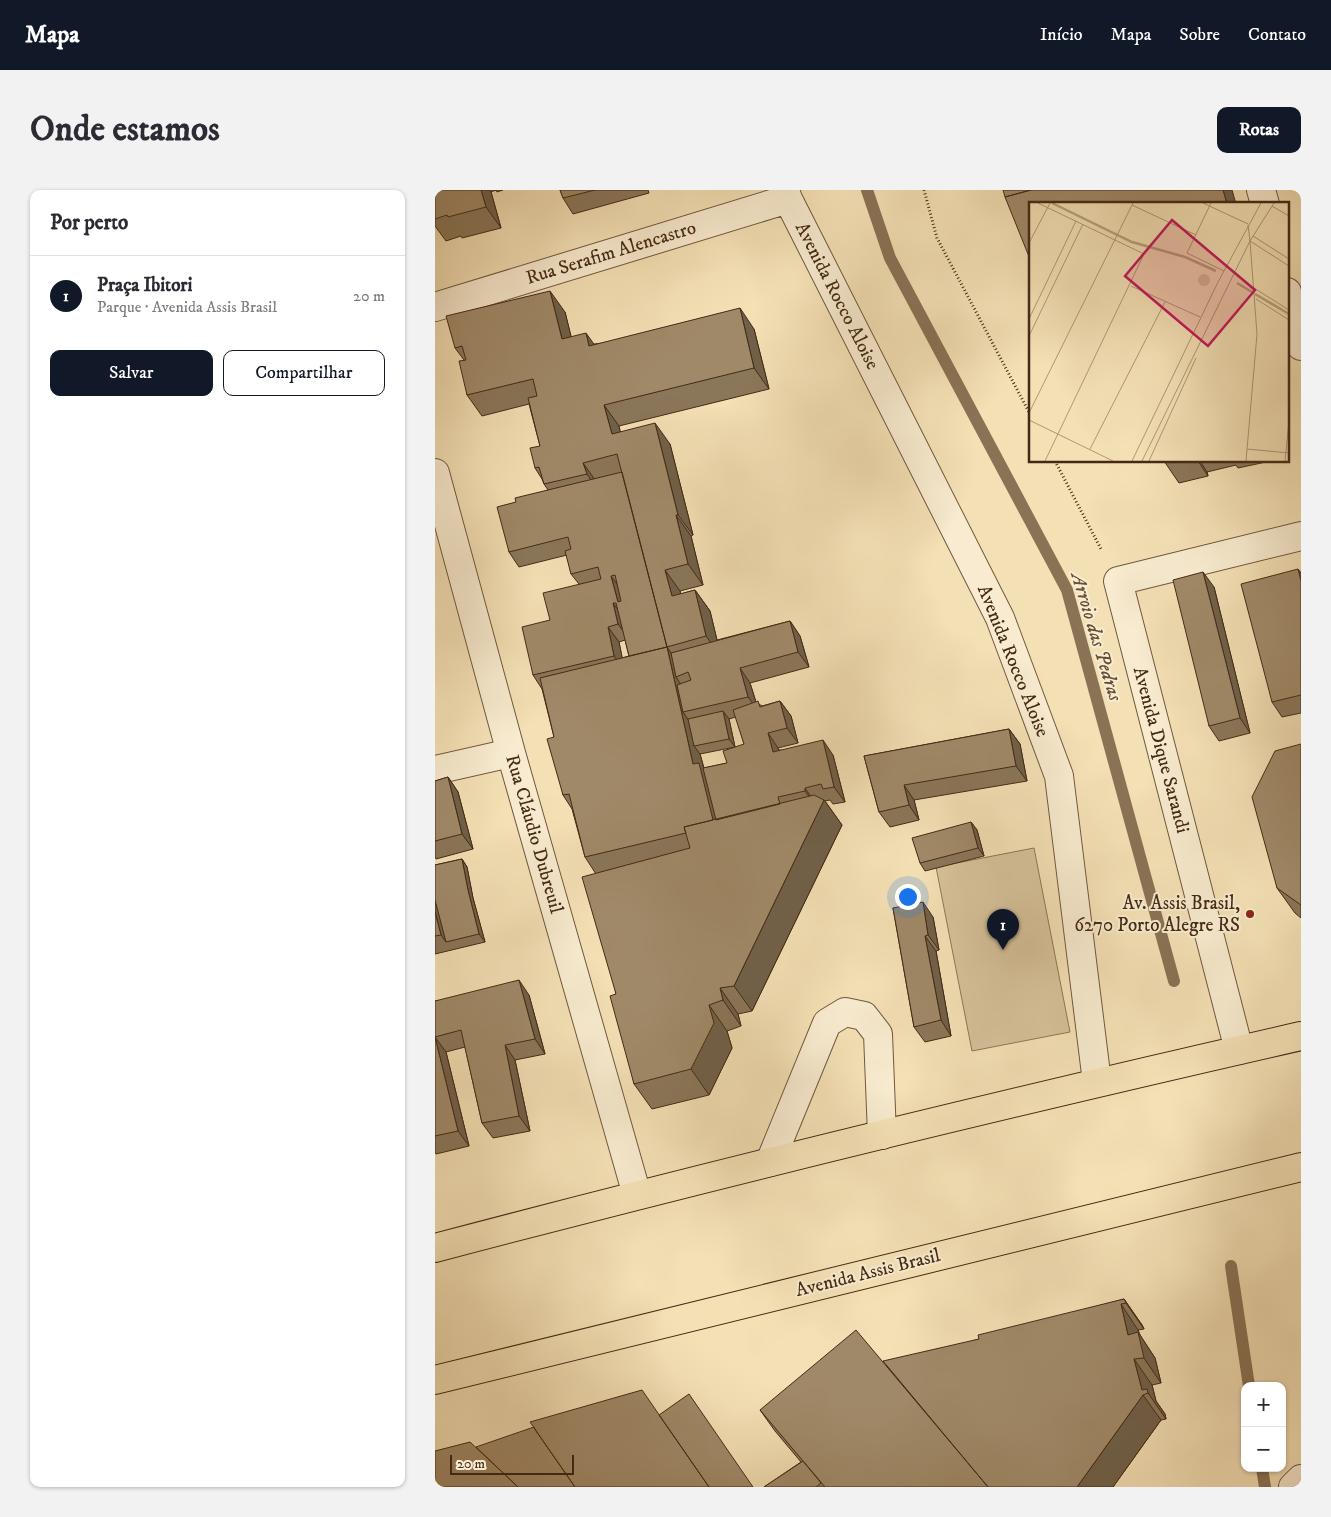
<!DOCTYPE html>
<html lang="pt">
<head>
<meta charset="utf-8">
<style>
  body { margin:0; font-family:"IM FELL DW Pica",serif; background:#f2f2f3; color:#2b2b33 }
  .controls { position:absolute; right:15px; bottom:15px; display:grid; overflow:hidden; border-radius:10px; box-shadow:0 1px 4px #0004 }
  .controls button { width:45px; height:45px; display:grid; place-items:center; padding:0; border:0; border-bottom:1px solid #e1e1e2; background:#fff; color:#2b2b33; font:25px sans-serif }
  .scale { position:absolute; left:15px; bottom:12px; width:124px; box-sizing:border-box; padding-left:5px; border:2px solid #442a15; border-top:0; font-size:14px; line-height:18px; white-space:nowrap; color:#442a15; -webkit-text-stroke:4px #f8ebcf; paint-order:stroke }
  .you { position:absolute; left:472px; top:706px; width:18px; height:18px; margin:-12px; border:4px solid #fff; border-radius:50%; background:#1a73e8; box-shadow:0 0 0 8px #1a73e833 }
  .badge { display:grid; place-items:center; width:32px; height:32px; border-radius:50%; background:#111827; color:#fff; font-size:16px; font-weight:700 }
  .pin { position:absolute; translate:-50% -41px; filter:drop-shadow(0 1px 2px #0008) }
  .pin::after { content:''; position:absolute; top:26px; width:18px; height:15px; background:inherit; clip-path:polygon(0 0,100% 0,50% 100%) }
  .list { margin:0; padding:0; list-style:none }
  h2 { display:flex; justify-content:space-between; align-items:center; height:65px; margin:0; padding:0 20px; font-size:21px }
  h2 small { font-size:16px; font-weight:400; color:#7c7c81 }
  .list li { display:grid; grid-template-columns:32px 1fr auto; gap:15px; align-items:center; box-sizing:border-box; height:80px; padding:0 20px; border-top:1px solid #e1e1e2 }
  .list b { display:block; font-size:19px; white-space:nowrap }
  .list p { margin:0; font-size:16px; white-space:nowrap; color:#7c7c81 }
  .list em { font-size:16px; font-style:normal; color:#7c7c81 }
  .actions { display:flex; gap:10px; padding:15px 20px }
  .actions a { flex:1; padding:11px 0; border:1px solid #111827; border-radius:10px; text-align:center; font-size:18px; color:#111827 }
  .actions .main { background:#111827; color:#fff }
  .map { position:relative; flex:none; width:866px; height:1297px; overflow:hidden; border-radius:10px }
  header { display:flex; align-items:center; gap:30px; box-sizing:border-box; height:70px; padding:0 25px; background:#111827; color:#fff }
  header strong { font-size:24px }
  nav { display:flex; gap:28px; margin-inline-start:auto; font-size:18px }
  .intro { display:flex; align-items:center; justify-content:space-between; box-sizing:border-box; height:120px; padding:0 30px }
  h1 { margin:0; font-size:35px }
  .button { padding:12px 22px; border-radius:10px; background:#111827; color:#fff; font-size:18px; font-weight:700 }
  main { display:flex; gap:30px; padding:0 30px }
  aside { flex:1; background:#fff; border-radius:10px; box-shadow:0 1px 4px #0004 }
  .map>svg:first-child { display:block }
</style>
</head>
<body>
<header>
<strong>Mapa</strong>
<nav><a>Início</a><a>Mapa</a><a>Sobre</a><a>Contato</a></nav>
</header>
<div class="intro"><h1>Onde estamos</h1><a class="button">Rotas</a></div>
<main>
<aside>
<h2>Por perto<small></small></h2>
<ul class="list">
<li><span class="badge">1</span><div><b>Praça Ibitori</b><p>Parque · Avenida Assis Brasil</p></div><em>20 m</em></li>
</ul>
<div class="actions"><a class="main">Salvar</a><a>Compartilhar</a></div>
</aside>
<div class="map">
<svg width="866" height="1297" viewBox="0 0 866 1297">
  <rect width="100%" height="100%" fill="#f4e0b5"/>
  <filter id="stains"><feTurbulence type="fractalNoise" baseFrequency=".004" numOctaves="4"/><feColorMatrix values="0 0 0 0 .2 0 0 0 0 .09 0 0 0 0 .02 0 0 0 .5 -.17"/></filter>
  <radialGradient id="worn" r=".72"><stop offset=".6" stop-color="#630" stop-opacity="0"/><stop offset="1" stop-color="#630" stop-opacity=".3"/></radialGradient>
  <path fill="#d6c19a" stroke="#8d7658" d="M599 658 635 842 537 861 501 677Z"/>
  <g fill="none" stroke-linecap="round" stroke-linejoin="round">
    <path stroke="#8a7255" stroke-width="12" d="M432 0 455 68 632 400 739 791
      M796 1076 814 1196
      M827 1278 830 1297"/>
    <g stroke="#70583d" stroke-width="30">
      <path id="minor" d="M350 0 353 9 565 428 624 586 662 892
        M826 0 830 14
        M852 102 866 156
        M0 117 353 9
        M0 283 76 563 202 1005
        M0 580 76 563
        M804 860 683 391 866 346
        M335 972 392 833 410 822 429 826 443 844 447 945
        M858 1297 866 1289"/>
    </g>
    <g stroke="#442a15" stroke-width="30">
      <path id="major" d="M0 1058C288 982 576 912 866 846
        M0 1190 866 977"/>
    </g>
    <path stroke="#442a15" stroke-width="3" stroke-dasharray="1 2.5" stroke-linecap="butt" d="M489 0 502 48 595 224
      M620 271 666 359"/>
    <use href="#minor" stroke="#f8ebcf" stroke-width="28"/>
    <use href="#major" stroke="#f4e0b5" stroke-width="28"/>
  </g>
  <path fill="#8a7659" stroke="#442a15" fill-rule="evenodd" d="M0 0H68L62 2 61 0 56 2 66 38 27 48 26 46 11 51 0 36Z
    M125 0H213L214 3 138 24 128 8Z
    M130 122 136 147 159 154 319 139 334 199 184 236 185 242 235 254 258 345 256 346 268 395 245 401 246 404 260 400 275 421 282 450 355 431 365 446 374 477 315 493 321 512 327 516 345 511 356 526 363 553 343 558 344 560 398 565 410 612 398 614 395 610 390 611 407 635 317 821 303 824 306 836 292 841 297 858 274 905 217 919 199 894 181 804 161 684 150 667 137 619 128 605 119 547 107 499 98 485 115 430 144 394 136 384 132 365 84 377 74 362 81 312 113 300 109 294 107 289 100 278 105 256 94 214 47 226 32 205 29 170 20 158ZM190 450 194 466 187 468 184 452ZM301 527 309 554 292 573 269 578 265 564 300 557 294 529Z
    M729 271H831V272L803 278 801 275 772 282 773 286 744 293Z
    M863 379 866 383V523L847 527 837 512Z
    M779 397 815 543 784 551 774 536Z
    M574 539 585 554 592 591 479 610 484 630 455 637 444 622 429 566Z
    M866 554V728L860 723 842 698Z
    M13 587 23 602 38 659 1 669 0 667V591Z
    M536 632 542 640 549 666 490 681 485 673Z
    M27 669 32 677 38 708 50 752 0 764V675Z
    M458 718 498 727 504 760 501 761 516 846 490 852 479 837Z
    M94 805 110 864 80 870 95 941 58 948 47 933 30 857 11 862 34 956 1 964 0 962V811Z
    M689 1109 707 1135 709 1139 703 1140 705 1145 720 1168 726 1193 717 1195 721 1211 730 1224 731 1229 726 1230 678 1297H329L366 1272 340 1241 325 1220 451 1176 544 1149Z"/>
  <path fill="#706049" stroke="#442a15" d="M46 0H54L56 2 66 38 51 17Z
    M788 0H797L801 14H792Z
    M115 101 130 122 142 170 127 149Z
    M305 118 319 139 334 199 319 178Z
    M151 143 166 164 154 156Z
    M169 215 184 236 191 265 177 244Z
    M220 233 235 254 258 345 243 325Z
    M763 271H765L772 282 773 286Z
    M148 273 163 294 166 305 152 284Z
    M241 325 256 346 268 395 253 374Z
    M863 379 866 383V391Z
    M230 380 245 401 252 427 237 406Z
    M768 382 779 397 815 543 805 528Z
    M176 386 187 401 193 427 183 412Z
    M260 400 275 421 286 467 271 446Z
    M178 413 189 428 194 449 183 434Z
    M355 431 365 446 374 477 363 462Z
    M173 437 184 452 190 481 179 466Z
    M232 457 246 478 241 487 251 502 248 522 258 537 259 556 265 564 269 579 290 640 279 635 258 574Z
    M305 478 315 493 324 522 313 507Z
    M345 511 356 526 363 553 352 538Z
    M288 521 294 529 300 557 294 549Z
    M574 539 585 554 592 591 581 576Z
    M333 543 343 558 348 577 338 562Z
    M388 550 398 565 410 612 399 597Z
    M13 587 23 602 38 659 27 644Z
    M469 595 479 610 484 630 474 615Z
    M370 598 380 613 381 616 370 601Z
    M389 610 407 635 317 821 299 796Z
    M536 632 542 640 549 666 543 658Z
    M27 669 32 677 38 708 50 752 44 744 33 700Z
    M0 698 11 752 6 745 0 722Z
    M488 712 498 727 504 760 493 745Z
    M490 746 501 761 516 846 506 830Z
    M84 790 94 805 110 864 100 849Z
    M285 798 303 824 306 836 288 810Z
    M274 815 292 841 297 858 274 905 256 879Z
    M0 847 11 862 34 956 23 941Z
    M70 855 80 870 95 941 84 926Z
    M689 1109 707 1135 709 1139 691 1113Z
    M686 1114 703 1140 705 1145 720 1168 726 1193 693 1145Z
    M699 1169 717 1195 721 1211 730 1224 731 1229 713 1203 707 1200Z
    M708 1205 726 1230 678 1297H642Z"/>
  <path fill="#a08968" stroke="#442a15" fill-rule="evenodd" d="M0 0H46L51 17 13 27 12 25 0 29Z
    M125 0H160L128 8Z
    M568 0H596L570 7Z
    M596 0H788L792 14H595V69L570 7Z
    M115 101 127 149 151 143 154 156 305 118 319 178 169 215 177 244 220 233 243 325H241L253 374 230 380 237 406 260 400 271 446 232 457 182 264 148 273 152 284 109 294 104 277 100 278 95 258 105 256 93 208 102 206 98 189 32 205 24 171 31 170 27 156 20 158 11 126Z
    M187 282 232 457 194 466 181 413H178L183 434 173 437 179 466 98 485 87 437 115 430 108 403 166 389 163 377 136 384 130 361 136 359 133 347 74 362 62 317 81 312 80 308ZM180 385 186 411 183 412 176 386Z
    M863 379 866 391V505L837 512 806 394Z
    M768 382 805 528 774 536 738 390Z
    M355 431 363 462 305 478 313 507 248 522 242 495 256 490 253 482 241 487 236 463Z
    M232 457 258 574 264 573 278 630 249 637 251 643 150 667 134 604 128 605 112 549 119 547 105 488Z
    M323 511 325 517 345 511 352 538 333 543 338 562 388 550 399 597 388 599 386 594 370 598V601L343 607 345 614 281 630 268 578 292 573 288 561 309 554 298 520Z
    M288 521 294 549 259 556 253 529Z
    M574 539 581 576 469 595 474 615 444 622 429 566Z
    M866 554V715L842 698 817 607 840 561Z
    M13 587 27 644 0 651V591Z
    M379 605 389 610 299 796 285 798 288 810 274 815 279 833 256 879 199 894 175 806 181 804 147 687 255 658 249 637Z
    M536 632 543 658 485 673 477 648Z
    M27 669 33 700 44 744 11 752 0 710V675Z
    M488 712 493 745 490 746 506 830 479 837 458 718Z
    M0 722 6 745 0 746Z
    M84 790 100 849 70 855 84 926 47 933 26 840 0 847 23 941 0 946V811Z
    M689 1109 691 1113 686 1114 693 1145 703 1142 709 1168 699 1169 707 1200 712 1199 713 1203 708 1205 642 1297H553L448 1171 544 1149 543 1145Z
    M421 1140 553 1297H390L325 1220Z
    M207 1200 274 1297H140L95 1232Z
    M254 1204 318 1297H274L224 1225Z
    M99 1237 101 1241 140 1297H83L41 1257Z
    M35 1252 83 1297H0V1261Z
    M368 1271 386 1293 381 1297H329Z"/>
  <circle fill="#8f2418" stroke="#f8ebcf" stroke-width="2" cx="815" cy="724" r="5"/>
  <g text-anchor="middle" dominant-baseline="central" stroke-width="4" stroke-linejoin="round" paint-order="stroke">
    <g font-size="19" fill="#442a15" stroke="#f8ebcf">
      <text transform="translate(176 63) rotate(-17)">Rua Serafim Alencastro</text>
      <text transform="translate(402 106) rotate(63)">Avenida Rocco Aloise</text>
      <text transform="translate(578 471) rotate(68)">Avenida Rocco Aloise</text>
      <text transform="translate(726 560) rotate(75)">Avenida Dique Sarandi</text>
      <text transform="translate(99 644) rotate(74)">Rua Cláudio Dubreuil</text>
      <text transform="translate(433 1083) rotate(-14)">Avenida Assis Brasil</text>
    </g>
    <g font-size="19" fill="#442a15" stroke="#f8ebcf" text-anchor="end">
      <text x="805" y="713">Av. Assis Brasil,<tspan x="805" dy="22">6270 Porto Alegre RS</tspan></text>
    </g>
    <g font-size="20" font-style="italic" fill="#674e35" stroke="#f8ebcf">
      <text transform="translate(661 447) rotate(73)">Arroio das Pedras</text>
    </g>
  </g>
  <g transform="translate(594 12)">
    <rect width="260" height="260" fill="#f4e0b5"/>
    <path d="M169 78a6 6 0 1 1 12 0a6 6 0 1 1-12 0Z" fill="#d6c19a"/>
    <path fill="none" stroke="#b8a27f" stroke-width="2.5" d="M23 1 103 40 156 55 187 69M208 81 223 90M226 92 260 112"/>
    <path fill="none" stroke="#ae9775" stroke-width="1" d="M9 1 115 52 16 259M174 1 219 22M182 1 158 51 195 69M103 3 167 33M243 4 260 14M219 23 221 39M224 34 260 57M221 39 260 64M0 41 21 1M102 84 171 115M225 86 260 108M227 97 260 118M0 117 47 19M0 134 54 22M0 211 104 1M0 218 84 259M61 247 136 100M218 247 260 251M103 259 189 80 232 1M113 259 221 39 245 1M120 259 167 156M217 259 228 132 221 39M256 259 260 219"/>
    <path fill="#c2185b" fill-opacity="0.15" stroke="#c2185b" stroke-width="2.5" d="M143 18 226 88 179 144 96 74Z"/>
    <rect width="260" height="260" fill="none" stroke="#442a15" stroke-width="2.5"/>
  </g>
  <rect width="100%" height="100%" filter="url(#stains)"/>
  <rect width="100%" height="100%" fill="url(#worn)"/>
</svg>
<div class="controls">
<button>+</button>
<button>−</button>
</div>
<div class="scale">20 m</div>
<div class="you"></div>
<div class="pin badge" style="left:568px;top:760px">1</div>
</div>
</main>
</body>
</html>
